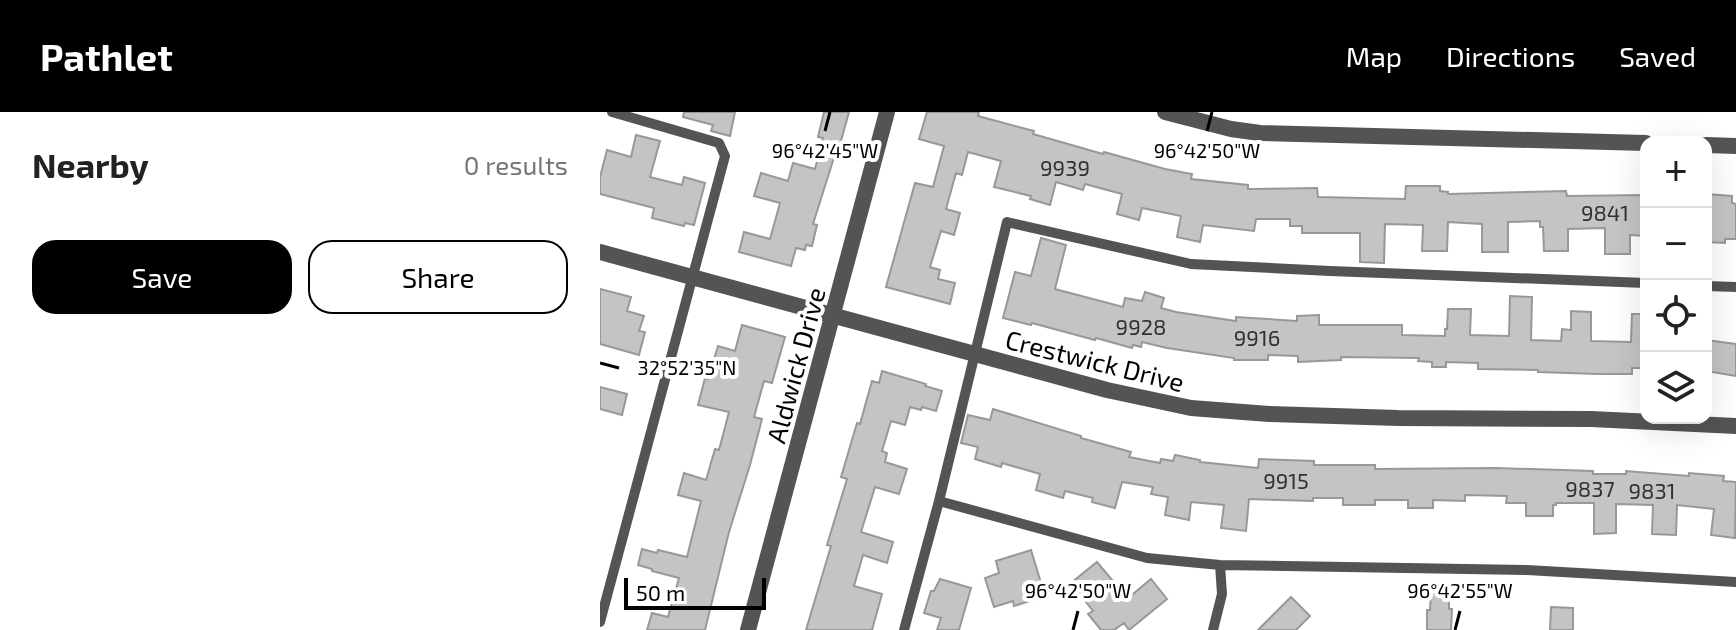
<!DOCTYPE html>
<html lang="en">
<head>
<meta charset="utf-8">
<style>
  body { margin:0; font-family:"Exo 2",sans-serif; background:#f2f2f2; color:#222 }
  .controls { position:absolute; right:24px; top:24px; display:grid; overflow:hidden; border-radius:16px; box-shadow:0 8px 32px #0002 }
  .controls button { width:72px; height:72px; display:grid; place-items:center; padding:0; border:0; border-bottom:2px solid #e0e0e0; background:#fff; color:#222; font:40px sans-serif }
  .scale { position:absolute; left:24px; bottom:20px; width:142px; box-sizing:border-box; padding-left:8px; border:4px solid #000; border-top:0; font-size:22px; line-height:28px; white-space:nowrap; color:#000; -webkit-text-stroke:6px #fff; paint-order:stroke }
  .list { margin:0; padding:0; list-style:none }
  h2 { display:flex; justify-content:space-between; align-items:center; height:104px; margin:0; padding:0 32px; font-size:34px }
  h2 small { font-size:26px; font-weight:400; color:#767676 }
  .actions { display:flex; gap:16px; padding:24px 32px }
  .actions a { flex:1; padding:18px 0; border:2px solid #000; border-radius:24px; text-align:center; font-size:28px; color:#000 }
  .actions .main { background:#000; color:#fff }
  .icon { flex:none; width:44px; height:44px; fill:none; stroke:currentColor; stroke-width:2; stroke-linecap:round; stroke-linejoin:round }
  .map { position:relative; flex:none; width:1136px; height:518px; overflow:hidden }
  header { display:flex; align-items:center; gap:48px; box-sizing:border-box; height:112px; padding:0 40px; background:#000; color:#fff }
  header strong { font-size:38px }
  nav { display:flex; gap:44px; margin-inline-start:auto; font-size:28px }
  main { display:flex }
  aside { flex:1; background:#fff }
  .map>svg:first-child { display:block }
</style>
</head>
<body>
<header>
<strong>Pathlet</strong>
<nav><a>Map</a><a>Directions</a><a>Saved</a></nav>
</header>
<main>
<aside>
<h2>Nearby<small>0 results</small></h2>
<ul class="list">
</ul>
<div class="actions"><a class="main">Save</a><a>Share</a></div>
</aside>
<div class="map">
<svg width="1136" height="518" viewBox="0 0 1136 518">
  <rect width="100%" height="100%" fill="#fff"/>
  <path fill="#c4c4c4" stroke="#989898" stroke-width="2" d="M84 0H135L130 24 111 19 113 13 83 5Z
    M224 0H249L239 36H237L213 112 217 113 212 134 206 133 205 138 196 136 191 154 139 140 144 120 170 127 180 91 154 84 161 61 188 69 193 51 215 57 223 26 218 25Z
    M327 0H379L378 4 434 19 433 22 503 42 504 40 565 57 592 62 591 67 648 73V77L717 76 718 85 805 87 806 74H840V79L848 80V82L966 79 967 84 1046 83V124L1030 123V142H1005V116L968 117V139H944L943 115H940V109L908 110V140H882V112L848 110 847 139H822L823 113 785 112 784 151 760 150V121H702V114H690V107H656L654 119 603 113 600 130 577 125 581 104 542 96 539 108 517 102 522 82 485 72 483 78 456 70 450 93 430 87 431 84 394 75 401 49 368 40 362 63 356 61 346 97 360 101 354 123 341 119 330 155 340 158 338 167 355 171 350 192 286 175 315 71 333 75 344 34 319 27Z
    M36 23 60 29 50 65 82 73 84 65 105 71 94 113 85 111 84 114 52 106 54 96 0 82V65L7 38 31 45Z
    M1106 82 1132 84V91L1136 92V127H1125V131L1106 130Z
    M441 126 466 133 455 177 523 195 525 186 542 189 545 180 564 186 561 196 576 200 636 209V205L697 209V204L719 203V213H802V223L845 224V217H847L848 197H871L870 223 909 224 910 184 932 185 931 228 961 229 962 217 971 218V199L991 200V229L1031 230 1032 202H1046V256H1032V262H998L938 260V258L878 257V251L846 250V255H832V250L818 249 819 246 741 245V248L698 250V244L668 243V248H634V246L567 236 542 230 541 235 533 233 532 236 496 226 495 228 432 211 431 213 403 206 415 160 431 164Z
    M0 177 31 185 27 199 44 204 39 219 45 220 39 243 0 232Z
    M142 213 185 225 172 271 164 269 154 305 162 307 150 353 129 420 105 518H47L52 501 68 505 79 466 52 459V457L38 453 42 437 57 441 58 438 87 445 101 389 78 383 84 361 106 368 115 337 119 338 129 300 98 293 105 266 108 267 118 234 135 239Z
    M1106 228 1136 232V264L1106 259Z
    M282 259 326 272 325 274 342 279 336 299 322 295 321 298 310 295 305 313 291 309 282 339 287 341 285 350 307 357 299 382 275 375 261 420 293 430 287 451 263 443 254 474 282 482 272 518H206L231 434 227 433 247 367 241 365 257 311 260 312 272 269 279 271Z
    M0 275 27 282 22 303 0 297Z
    M393 297 481 324V326L531 340 529 345 560 351 561 347 573 349 575 343 600 348V350L658 356 659 347 714 349V353H775V357L896 356 993 359V362H1026V359L1089 364V361L1124 364 1123 369 1136 370 1135 426 1111 423 1114 397 1077 393 1076 423 1052 422 1053 393 1016 392V421L994 422V391H956V393H953V404H926V391H906L907 384 865 383V389L833 388V396H808V388H775V393H743V386H713V389L649 387 646 419 621 416 624 393 591 390 589 408 565 403 568 385 551 382 553 375 522 370 515 396 492 390 493 386 465 379 463 386 436 378 440 362 402 351 401 355 375 347 378 335 361 331 368 303 390 308Z
    M431 438 445 484 414 494 413 489 394 495 385 466 399 461 396 449Z
    M497 450 522 480 528 475 533 482 551 467 567 487 529 518 524 511 514 518H501L488 502 493 499 471 471Z
    M340 467 371 476 359 518H337L341 506 324 501 331 479H334Z
    M831 479H849V497H852L851 518H827V498H830Z
    M691 485 710 504 696 518H658Z
    M951 495 973 496V518H950Z"/>
  <g fill="none" stroke-linecap="round" stroke-linejoin="round">
    <path stroke="#545454" stroke-width="10" d="M1046 171 730 159 591 152 407 110 339 389 547 446 620 453 927 458 1136 470
      M1106 174 1136 175
      M0 510 125 44 119 31 12 0
      M304 518 339 389
      M613 518 622 482 620 453"/>
    <path stroke="#545454" stroke-width="16" d="M565 0 631 17 660 21 1046 31
      M1106 33 1136 34
      M0 140 507 278 591 296 669 302 798 306 991 307 1136 314
      M148 518 287 0"/>
  </g>
  <path fill="none" stroke="#000" stroke-width="3" d="M225 19 230 0M607 19 612 0M0 251 19 256M473 518 478 499M855 518 860 499"/>
  <g text-anchor="middle" dominant-baseline="central" stroke-width="8" stroke-linejoin="round" paint-order="stroke">
    <g font-size="22" fill="#313131">
      <text x="465" y="55">9939</text>
      <text x="1005" y="100">9841</text>
      <text x="541" y="214">9928</text>
      <text x="657" y="225">9916</text>
      <text x="686" y="368">9915</text>
      <text x="990" y="376">9837</text>
      <text x="1052" y="378">9831</text>
    </g>
    <g font-size="26" fill="#000" stroke="#fff">
      <text transform="translate(495 248) rotate(14)">Crestwick Drive</text>
      <text transform="translate(195 253) rotate(-75)">Aldwick Drive</text>
    </g>
  </g>
  <g font-size="20" text-anchor="middle" fill="#000" stroke="#fff" stroke-width="8" stroke-linejoin="round" paint-order="stroke">
    <text x="225" y="46">96°42'45"W</text>
    <text x="607" y="46">96°42'50"W</text>
    <text x="87" y="263">32°52'35"N</text>
    <text x="478" y="486">96°42'50"W</text>
    <text x="860" y="486">96°42'55"W</text>
  </g>
</svg>
<div class="controls">
<button>+</button>
<button>−</button>
<button><svg class="icon" aria-label="locate" viewBox="0 0 24 24"><circle cx="12" cy="12" r="6"/><path d="M12 2v4M12 18v4M2 12h4M18 12h4"/></svg></button>
<button><svg class="icon" aria-label="layers" viewBox="0 0 24 24"><path d="M12 4l9 5-9 5-9-5zM3 14l9 5 9-5"/></svg></button>
</div>
<div class="scale">50 m</div>
</div>
</main>
</body>
</html>
